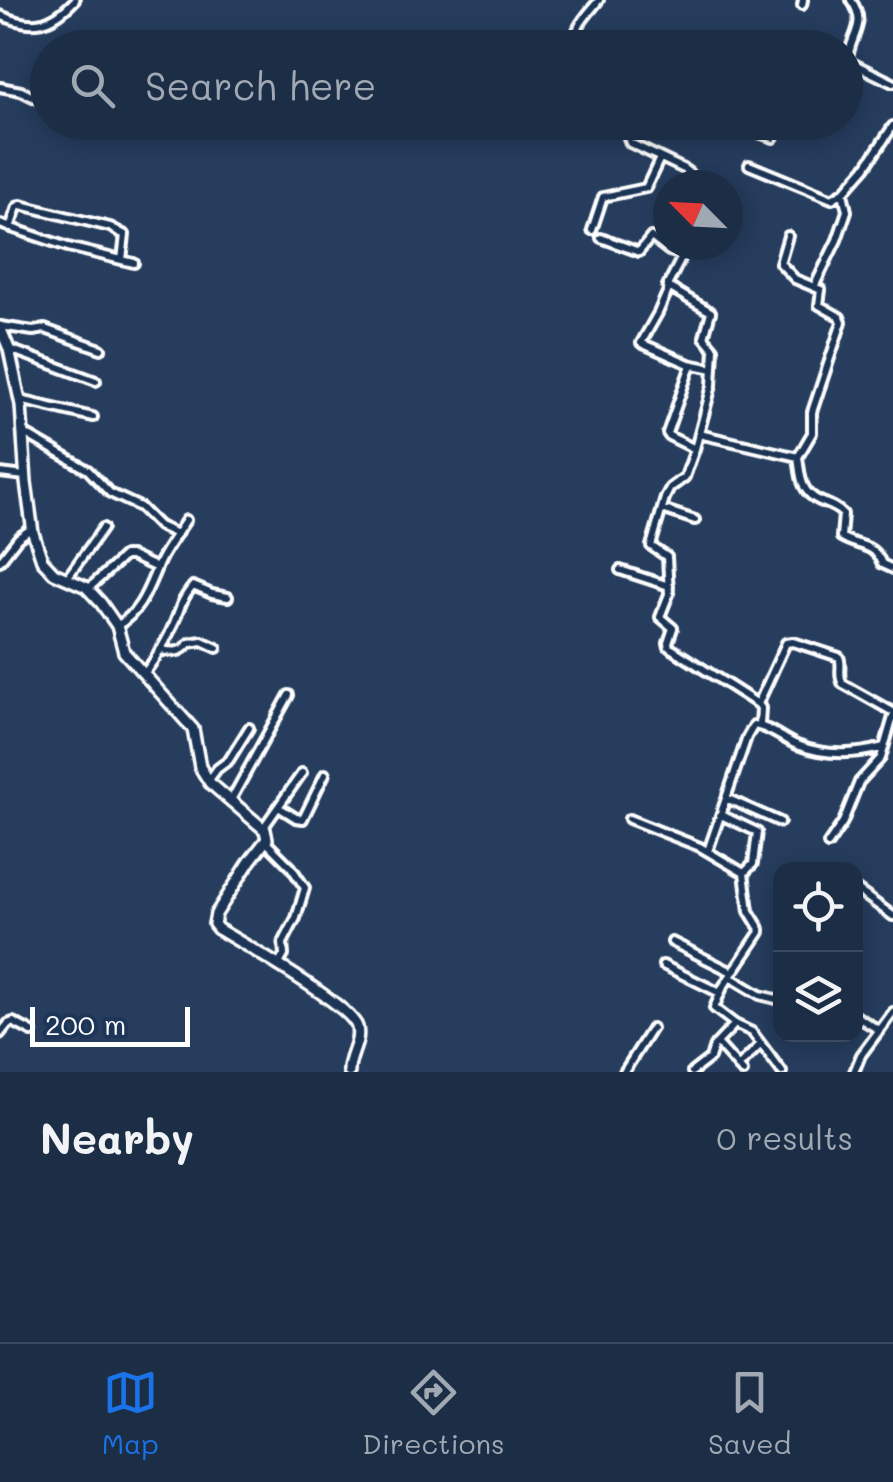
<!DOCTYPE html>
<html lang="en">
<head>
<meta charset="utf-8">
<style>
  body { margin:0; font-family:Mali,sans-serif; background:#293a51; color:#f1f3f6 }
  .controls { position:absolute; right:30px; bottom:30px; display:grid; overflow:hidden; border-radius:20px; box-shadow:0 5px 25px #0003 }
  .controls button { width:90px; height:90px; display:grid; place-items:center; padding:0; border:0; border-bottom:2px solid #3a4a5f; background:#1c2e46; color:#f1f3f6; font:50px sans-serif }
  .compass { position:absolute; left:653px; top:170px; width:90px; height:90px; border-radius:50%; background:#1c2e46; box-shadow:0 5px 25px #0003; rotate:294deg }
  .scale { position:absolute; left:30px; bottom:25px; width:160px; box-sizing:border-box; padding-left:10px; border:5px solid #fff; border-top:0; font-size:28px; line-height:35px; white-space:nowrap; color:#fff; -webkit-text-stroke:8px #1d3557; paint-order:stroke }
  .list { margin:0; padding:0; list-style:none }
  h2 { display:flex; justify-content:space-between; align-items:center; height:130px; margin:0; padding:0 40px; font-size:42px }
  h2 small { font-size:32px; font-weight:400; color:#a0a8b3 }
  .icon { flex:none; width:55px; height:55px; fill:none; stroke:currentColor; stroke-width:2; stroke-linecap:round; stroke-linejoin:round }
  .map { position:relative; flex:none; width:893px; height:1072px; overflow:hidden }
  .search { position:absolute; background:#1c2e46; box-shadow:0 5px 25px #0003; left:30px; right:30px; top:30px; height:110px; display:flex; align-items:center; gap:25px; box-sizing:border-box; padding:0 35px; border-radius:55px; color:#a0a8b3; font-size:38px }
  .sheet { height:270px; background:#1c2e46 }
  nav { display:flex; justify-content:space-around; align-items:center; box-sizing:border-box; height:140px; border-top:2px solid #3a4a5f; background:#1c2e46; font-size:28px; color:#a0a8b3 }
  nav a { display:grid; justify-items:center; gap:5px }
  nav .on { color:#1a73e8 }
  .map>svg:first-child { display:block }
</style>
</head>
<body>
<div class="map">
<svg width="893" height="1072" viewBox="0 0 893 1072">
  <rect width="100%" height="100%" fill="#263d5e"/>
  <filter id="ink" filterUnits="userSpaceOnUse"><feTurbulence type="fractalNoise" baseFrequency=".01" numOctaves="2"/><feDisplacementMap in="SourceGraphic" scale="20" xChannelSelector="R" yChannelSelector="G"/><feConvolveMatrix kernelMatrix="1 2 1 2 8 2 1 2 1" color-interpolation-filters="sRGB"/></filter>
  <g filter="url(#ink)">
    <g fill="none" stroke-linecap="round" stroke-linejoin="round">
      <g stroke="#fff" stroke-width="14">
        <path id="street" d="M851 0C869 26 849 35 848 61L893 83
          M802 5 803 0
          M0 15C32 29 51 26 75 0
          M575 48C571 29 588 14 599 0
          M0 87 21 91 39 100 48 90
          M631 122 627 135 630 143 684 169 689 173 696 185
          M738 122 753 131 773 138 781 122
          M893 126 865 168 843 193 847 211 837 240 814 287 821 290 819 305 840 317 842 322 812 412V433L798 457C801 477 800 492 820 501 830 505 836 507 843 514L841 537C859 548 873 542 882 564L893 569
          M749 165 832 199 842 193
          M0 224 68 247 134 263
          M10 228 17 207 21 205 110 227 125 235 122 260
          M592 230 603 197 646 188 660 158
          M788 236 780 263 795 279 814 287
          M601 238 639 252 651 237 669 251 683 255
          M688 245 667 286 711 312 704 337 714 349 712 385 695 449 685 477 670 488 665 498 651 546 667 557 669 594 660 617 673 628 668 643 669 647 758 704 761 708 760 725
          M669 288 658 313 641 343 689 364 713 369
          M0 326 33 331 45 329 101 349
          M10 349 96 381
          M691 365 667 433 669 436 695 449
          M20 400 93 417
          M24 433 88 470 110 493 140 507 159 526 177 534
          M699 434 798 457
          M0 473 25 476
          M662 509 695 520
          M0 561 18 538 28 531 33 533
          M620 570 669 586
          M67 578 103 528
          M88 589 124 556H131L157 568
          M117 626C143 610 148 587 160 561 167 547 177 534 186 520
          M160 650C173 652 181 654 189 643L202 641 217 648
          M144 674C156 658 167 641 174 623 181 606 181 601 193 586L212 594 228 597
          M758 704 786 643 793 642 839 657C843 665 837 675 843 684L893 712
          M209 780 217 769 229 760 249 728
          M726 798 780 822
          M231 800 289 695
          M280 808 296 818 303 819 325 774
          M721 815 757 832 753 864 744 873
          M629 819 700 847 744 873 749 911 760 929V932L723 987 714 1008 735 1024 752 1032 782 1072
          M265 830 266 824 302 773
          M267 840 268 844 291 867 305 888 296 918 283 943 284 955 278 966
          M828 844 843 822 859 782 881 758 893 717
          M708 851 747 737 754 725C770 727 782 739 797 745 825 756 855 755 884 747
          M856 889 893 916
          M672 942 732 972
          M663 965 720 993
          M730 977 760 995 780 1000
          M856 1016 879 1030
          M0 1034 8 1024 13 1022 32 1032
          M717 1043 743 1072
          M738 1067 761 1044
          M624 1072 652 1028
          M692 1072 710 1058 714 1046 735 1024
          M854 1072 861 1055 893 1012"/>
      </g>
      <g stroke="#fff" stroke-width="16">
        <path id="secondary" d="M0 327 9 349 21 405 26 482 33 533 42 560 54 573 86 587 101 603 117 626 124 652 193 729 200 767 210 783 265 830 267 839 250 861 216 914 214 924 218 929C243 944 351 1005 357 1027 361 1043 348 1057 349 1072"/>
      </g>
      <use href="#street" stroke="#1d3557" stroke-width="6"/>
      <use href="#secondary" stroke="#1d3557" stroke-width="9"/>
    </g>
  </g>
</svg>
<div class="controls">
<button><svg class="icon" aria-label="locate" viewBox="0 0 24 24"><circle cx="12" cy="12" r="6"/><path d="M12 2v4M12 18v4M2 12h4M18 12h4"/></svg></button>
<button><svg class="icon" aria-label="layers" viewBox="0 0 24 24"><path d="M12 4l9 5-9 5-9-5zM3 14l9 5 9-5"/></svg></button>
</div>
<svg class="compass" viewBox="-18 -18 36 36"><path d="M0-13l5 13h-10z" fill="#e53935"/><path d="M0 13l5-13h-10z" fill="#a0a8b3"/></svg>
<div class="scale">200 m</div>
<div class="search"><svg class="icon" aria-label="search" viewBox="0 0 24 24"><circle cx="10" cy="10" r="6"/><path d="M15 15l6 6"/></svg>Search here</div>
</div>
<section class="sheet">
<h2>Nearby<small>0 results</small></h2>
<ul class="list">
</ul>
</section>
<nav>
<a class="on"><svg class="icon" aria-label="map" viewBox="0 0 24 24"><path d="M3 6l6-2 6 2 6-2v14l-6 2-6-2-6 2zM9 4v14M15 6v14"/></svg>Map</a>
<a><svg class="icon" aria-label="directions" viewBox="0 0 24 24"><path d="M12 3l9 9-9 9-9-9zM9 14v-3h6M13 9l2 2-2 2"/></svg>Directions</a>
<a><svg class="icon" aria-label="saved" viewBox="0 0 24 24"><path d="M7 4h10v16l-5-4-5 4z"/></svg>Saved</a>
</nav>
</body>
</html>
